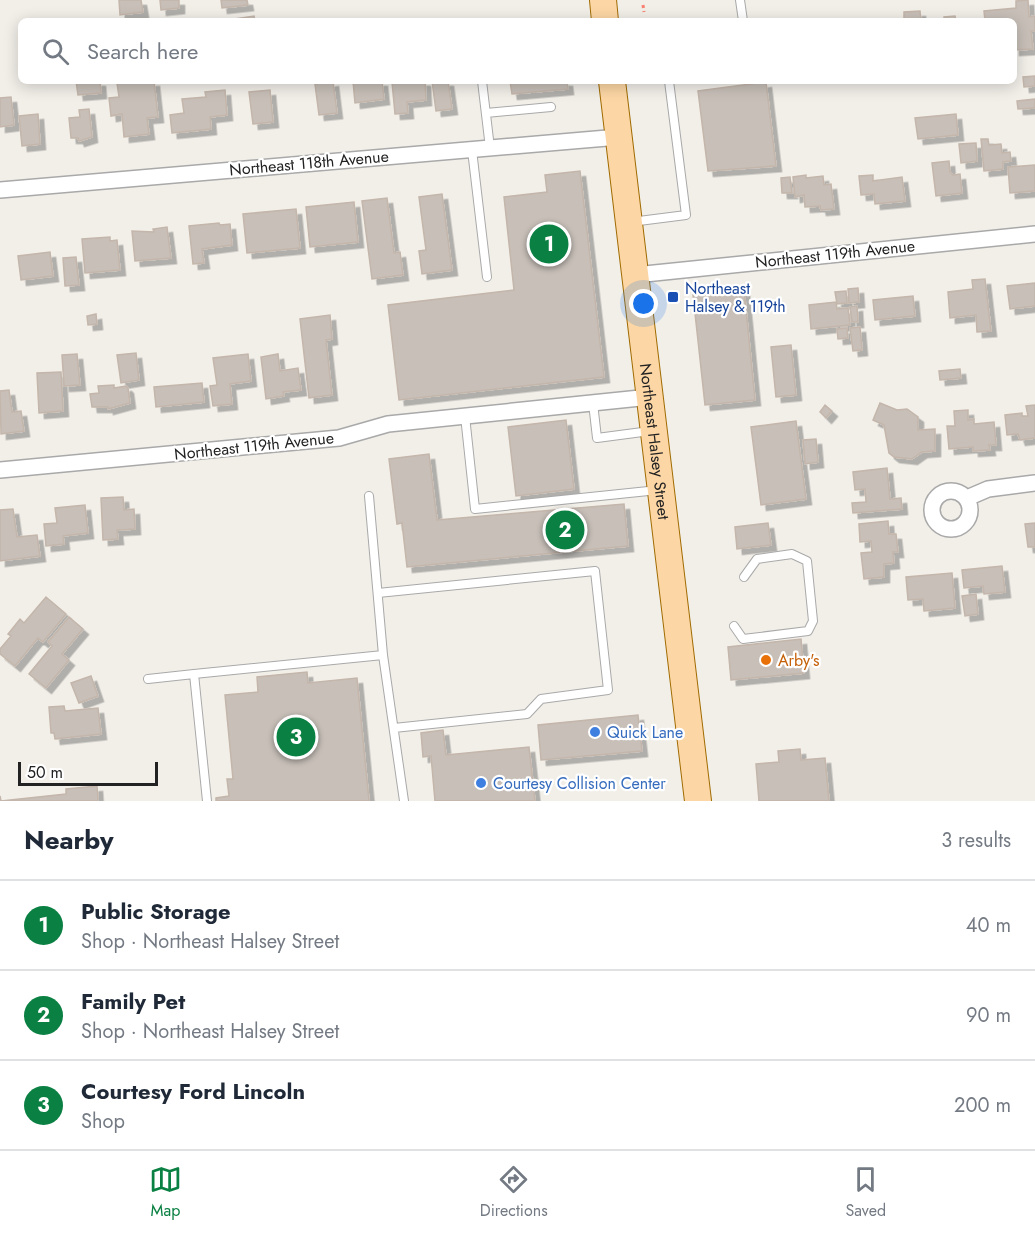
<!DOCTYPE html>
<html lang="en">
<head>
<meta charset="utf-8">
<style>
  body { margin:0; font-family:Jost,sans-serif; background:#f2f2f3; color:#1f2937 }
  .scale { position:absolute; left:18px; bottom:15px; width:140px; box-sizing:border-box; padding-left:6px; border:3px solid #222; border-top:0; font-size:16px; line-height:21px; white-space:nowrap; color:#222; -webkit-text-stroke:4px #fff; paint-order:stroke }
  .you { position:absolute; left:644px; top:304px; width:21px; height:21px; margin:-15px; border:4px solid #fff; border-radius:50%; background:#1a73e8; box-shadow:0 0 0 9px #1a73e833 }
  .badge { display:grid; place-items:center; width:39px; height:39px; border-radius:50%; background:#0b8043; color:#fff; font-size:20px; font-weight:700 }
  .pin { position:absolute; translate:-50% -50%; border:3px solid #fff; box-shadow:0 2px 6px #0006 }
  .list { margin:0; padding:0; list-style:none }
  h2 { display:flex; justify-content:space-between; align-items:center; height:78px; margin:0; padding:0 24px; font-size:26px }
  h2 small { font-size:20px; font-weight:400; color:#747a83 }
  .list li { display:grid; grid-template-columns:39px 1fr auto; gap:18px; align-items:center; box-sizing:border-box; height:90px; padding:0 24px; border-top:2px solid #e0e1e3 }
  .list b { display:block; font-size:22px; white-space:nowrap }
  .list p { margin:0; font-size:20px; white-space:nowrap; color:#747a83 }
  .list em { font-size:20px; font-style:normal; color:#747a83 }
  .icon { flex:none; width:33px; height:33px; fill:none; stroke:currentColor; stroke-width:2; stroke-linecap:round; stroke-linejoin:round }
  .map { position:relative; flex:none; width:1035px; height:801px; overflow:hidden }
  .search { position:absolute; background:#fff; box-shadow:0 3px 15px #0003; left:18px; right:18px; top:18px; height:66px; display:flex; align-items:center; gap:15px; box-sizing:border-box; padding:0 21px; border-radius:9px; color:#747a83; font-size:22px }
  .sheet { height:348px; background:#fff }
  nav { display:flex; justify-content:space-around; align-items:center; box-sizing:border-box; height:84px; border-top:2px solid #e0e1e3; background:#fff; font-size:16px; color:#747a83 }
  nav a { display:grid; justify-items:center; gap:3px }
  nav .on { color:#0b8043 }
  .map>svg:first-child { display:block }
</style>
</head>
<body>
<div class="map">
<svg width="1035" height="801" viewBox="0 0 1035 801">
  <defs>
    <filter id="shadow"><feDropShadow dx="5.5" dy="5.5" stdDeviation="0" flood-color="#0004"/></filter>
  </defs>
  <rect width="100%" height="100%" fill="#f2efe9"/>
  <path fill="#c7bfb8" stroke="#c4b6ab" stroke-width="1.5" filter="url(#shadow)" d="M119 0H141L143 12 120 15Z
    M160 0H179V8L161 10Z
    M221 0H247L248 5 222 8Z
    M1028 0 1029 17 1035 16V31H1031L1033 49 1014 50V21H985L984 11 1016 8V1Z
    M920 11 921 21H904V12Z
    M254 16 255 21H235V19Z
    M955 16 956 21H944V17Z
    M1035 76V86L1024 87 1023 77Z
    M76 81H100L101 93 78 95Z
    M154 81 158 117 147 118 149 134 124 137 122 114 111 116 109 98 119 97 117 83Z
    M333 81 337 113 319 115 315 84Z
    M353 81H382L384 99 355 103Z
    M405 81H425L426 100 407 102 408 113 395 114 392 82Z
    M432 81H448L452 109 436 111Z
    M510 81H567L568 89 512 94Z
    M766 82 776 166 708 171 698 91Z
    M225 90 227 115 210 117 211 129 172 133 170 115 184 113 182 99 206 97 205 92Z
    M270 90 273 122 253 124 249 92Z
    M11 97 14 125 0 127V98Z
    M1035 99V108L1018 109 1017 101Z
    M89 109 92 137 79 141 78 138H71L69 118 80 117 79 110Z
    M38 114 40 144 22 146 19 116Z
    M956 114 958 135 918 139 915 118Z
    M981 139H988L989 145 1001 144 1002 153 1010 152 1011 161 1003 162V169L984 171Z
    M976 143 977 161 961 163 959 144Z
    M949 161 950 172 953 175 960 174 962 193 936 196 932 163Z
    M1035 165V191L1010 193 1008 167Z
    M580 171 604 377 399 400 388 305 514 290 504 197 547 192 545 175Z
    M806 175V178L823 176 824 185 831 184 834 209 821 210 820 206 805 207 804 195 795 197 793 177Z
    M873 175V181L902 177 905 201 875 204 874 194 861 195 859 176Z
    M790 177 792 193H782L781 178Z
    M442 194 452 270 422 274 419 251 426 250 419 197Z
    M387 198 394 253 400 252 403 275 372 279 362 201Z
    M354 202 358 242 310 247 306 207Z
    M296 209 300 248 247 253 243 214Z
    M219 223 220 225 230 224 232 245 202 249 204 263 193 264 189 226Z
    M167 227 171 258 135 261 132 231 154 232 153 229Z
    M110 237V241L117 240 120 270 85 273 82 239Z
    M50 252 53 276 21 280 18 256Z
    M76 257 79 285 65 286 63 258Z
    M985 279 991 331 977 332 976 315 950 318 948 292 973 289 972 280Z
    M1035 283V306L1010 309 1007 286Z
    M858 288 859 302 849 303 848 289Z
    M744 289 755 400 705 405 693 295Z
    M846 291 847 303 837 304 835 292Z
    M913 296 915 316 875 320 873 300Z
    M836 302 837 309 848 308 850 325 811 329 809 305Z
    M857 306 858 322H852L850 307Z
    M96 314 97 324 88 325 87 316Z
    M330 315 332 339 326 340 332 395 309 398 300 319Z
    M860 327 862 350 853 351 850 328Z
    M847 328 848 338 838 339 837 329Z
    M791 345 796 395 776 397 771 347Z
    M136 353 139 380 121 383 117 355Z
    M77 354 80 385 64 386 62 355Z
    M248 354 251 381 230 384 232 404 213 406 210 386 217 385 213 358Z
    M278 354 280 371 298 368 301 390 283 392 284 396 266 399 261 357Z
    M960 369 961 378 940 380 939 371Z
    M61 372 63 411 39 413 37 373Z
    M202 383 204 402 156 407 154 387Z
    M114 385V388L126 386 128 388 130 403 108 409V407H92L90 394 99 393 98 386Z
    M9 390 12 412 21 411 24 431 1 434 0 391Z
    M880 403 897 410 907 409 918 417V430L935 429V451L922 452 912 459 894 457 889 453 884 425 873 420Z
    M825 405 832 411 826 418 820 412Z
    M1035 405V438L1020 440 1018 434 1007 435 1005 415 1022 413V416H1028L1026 406Z
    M968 410V420L974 419V424L994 422 996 445H989L990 450 973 451V447L949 449 947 426H955L954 411Z
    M566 420 574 489 516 496 508 427Z
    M796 421 806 499 761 505 751 427Z
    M816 439 818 462 805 464 803 440Z
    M429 454 437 520 624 504 628 546 407 567 402 523 397 524 389 459Z
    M887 468 890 499 901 498 902 509 853 513 852 503 866 502 865 489 855 490 853 472Z
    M123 497 124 510 134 509 135 529 117 530 118 539 103 540 101 498Z
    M85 505 88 533 63 536 64 544 46 546 44 524 57 523 55 508Z
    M13 509 17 537 37 535 40 556 0 561V510Z
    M888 521 889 534H896L898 552H893L894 563 884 564V577L864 579 861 553 872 552 871 541 860 542 859 524Z
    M768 523 771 545 737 549 735 527Z
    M1035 523V547H1028L1025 524Z
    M1002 566 1005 592 984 594 983 586 964 588 962 570Z
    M952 573 955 608 924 611 923 599 908 600 906 577Z
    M976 594 978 614 965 616 962 596Z
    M46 597 66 614 43 642 38 638 15 666 0 654V649L11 636 8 634 20 619 24 623Z
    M69 617 83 629 62 654 69 660 46 688 29 674 52 646 48 642Z
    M801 639 804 673 731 680 728 647Z
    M307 672 308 683 357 678 369 801H216V798L229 796 227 779H233L225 695 258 692 257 677Z
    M91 676 98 696 79 703 71 683Z
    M64 706 65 711 98 708 101 734 55 739 54 733H51L49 707Z
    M638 715 642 751 541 760 538 725Z
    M443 730 446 755 529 747 535 801H435L431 756 423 757 421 733Z
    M800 749 801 760 825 758 829 801H759L756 764 779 762 778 751Z
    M97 786 98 801H0V796L1 801 66 794V789Z"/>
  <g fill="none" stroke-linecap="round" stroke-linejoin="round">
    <g stroke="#a9a9a9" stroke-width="10">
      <path id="lane" d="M740 0 743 21
        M482 81 490 148
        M486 113 551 107
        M472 150 487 277
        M631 222 686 215 669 81
        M593 403 597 438 650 431
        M465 416 475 509 658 490
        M369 496 383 655 404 801
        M378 593 595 571 608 690 541 699 527 714 394 728
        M734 626 743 639 808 631 813 621 807 561 792 554 757 559 744 577
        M148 679 194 674
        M207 801 194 674 383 655"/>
    </g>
    <g stroke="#a9a9a9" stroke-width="18">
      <path id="street" d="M0 190 619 137
        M635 275 1035 234
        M0 470 339 438 388 424 650 397
        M932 510a19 19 0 1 1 38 0a19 19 0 1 1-38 0Z
        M967 498 988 489 1035 483"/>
    </g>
    <g stroke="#a06b00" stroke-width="28">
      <g id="primary">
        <path d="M603 0 605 21"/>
        <path id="s1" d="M612 81 698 801"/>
      </g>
    </g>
    <path stroke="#fa8072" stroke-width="3" stroke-dasharray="3 3" stroke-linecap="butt" d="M643 5 644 12"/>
    <use href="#lane" stroke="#fff" stroke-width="8"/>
    <use href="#street" stroke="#fff" stroke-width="15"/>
    <use href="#primary" stroke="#fcd6a4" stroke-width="26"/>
  </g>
  <rect fill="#1a4fb4" stroke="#fff" stroke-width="2" x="667" y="291" width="12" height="12" rx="3"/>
  <circle fill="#e8710a" stroke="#fff" stroke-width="2" cx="766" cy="660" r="6"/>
  <g fill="#3f7fe0" stroke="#fff" stroke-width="2">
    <circle cx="595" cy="732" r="6"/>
    <circle cx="481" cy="783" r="6"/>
  </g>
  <g text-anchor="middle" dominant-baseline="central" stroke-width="4.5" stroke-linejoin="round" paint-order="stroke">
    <g font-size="16" fill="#222" stroke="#fff">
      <text transform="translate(309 163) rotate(-5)">Northeast 118th Avenue</text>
      <text transform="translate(835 254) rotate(-6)">Northeast 119th Avenue</text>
      <text stroke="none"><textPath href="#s1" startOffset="363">Northeast Halsey Street</textPath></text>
      <text transform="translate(254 446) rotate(-6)">Northeast 119th Avenue</text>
    </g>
    <g font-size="16" fill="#164399" stroke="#fff" text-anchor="start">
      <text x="685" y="288">Northeast<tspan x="685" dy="18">Halsey &amp; 119th</tspan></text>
    </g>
    <g font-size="16" fill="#c56008" stroke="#fff" text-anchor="start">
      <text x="778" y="660">Arby's</text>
    </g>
    <g font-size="16" fill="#366cbe" stroke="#fff" text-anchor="start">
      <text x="607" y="732">Quick Lane</text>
      <text x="493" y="783">Courtesy Collision Center</text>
    </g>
  </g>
</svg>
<div class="scale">50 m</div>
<div class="you"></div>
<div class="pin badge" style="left:549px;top:244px">1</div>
<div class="pin badge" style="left:565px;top:530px">2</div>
<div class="pin badge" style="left:296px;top:737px">3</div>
<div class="search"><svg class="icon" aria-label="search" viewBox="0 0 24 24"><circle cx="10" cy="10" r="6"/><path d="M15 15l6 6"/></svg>Search here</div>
</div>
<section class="sheet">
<h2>Nearby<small>3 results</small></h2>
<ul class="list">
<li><span class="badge">1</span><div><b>Public Storage</b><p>Shop · Northeast Halsey Street</p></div><em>40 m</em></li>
<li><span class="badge">2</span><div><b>Family Pet</b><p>Shop · Northeast Halsey Street</p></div><em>90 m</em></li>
<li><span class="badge">3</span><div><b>Courtesy Ford Lincoln</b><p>Shop</p></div><em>200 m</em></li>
</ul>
</section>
<nav>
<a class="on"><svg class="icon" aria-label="map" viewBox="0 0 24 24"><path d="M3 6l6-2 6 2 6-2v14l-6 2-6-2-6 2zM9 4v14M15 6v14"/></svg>Map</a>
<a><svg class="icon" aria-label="directions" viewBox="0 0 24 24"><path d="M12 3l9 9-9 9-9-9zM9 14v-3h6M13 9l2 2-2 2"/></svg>Directions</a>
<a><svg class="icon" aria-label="saved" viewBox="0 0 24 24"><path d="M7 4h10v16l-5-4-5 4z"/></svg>Saved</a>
</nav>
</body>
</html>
